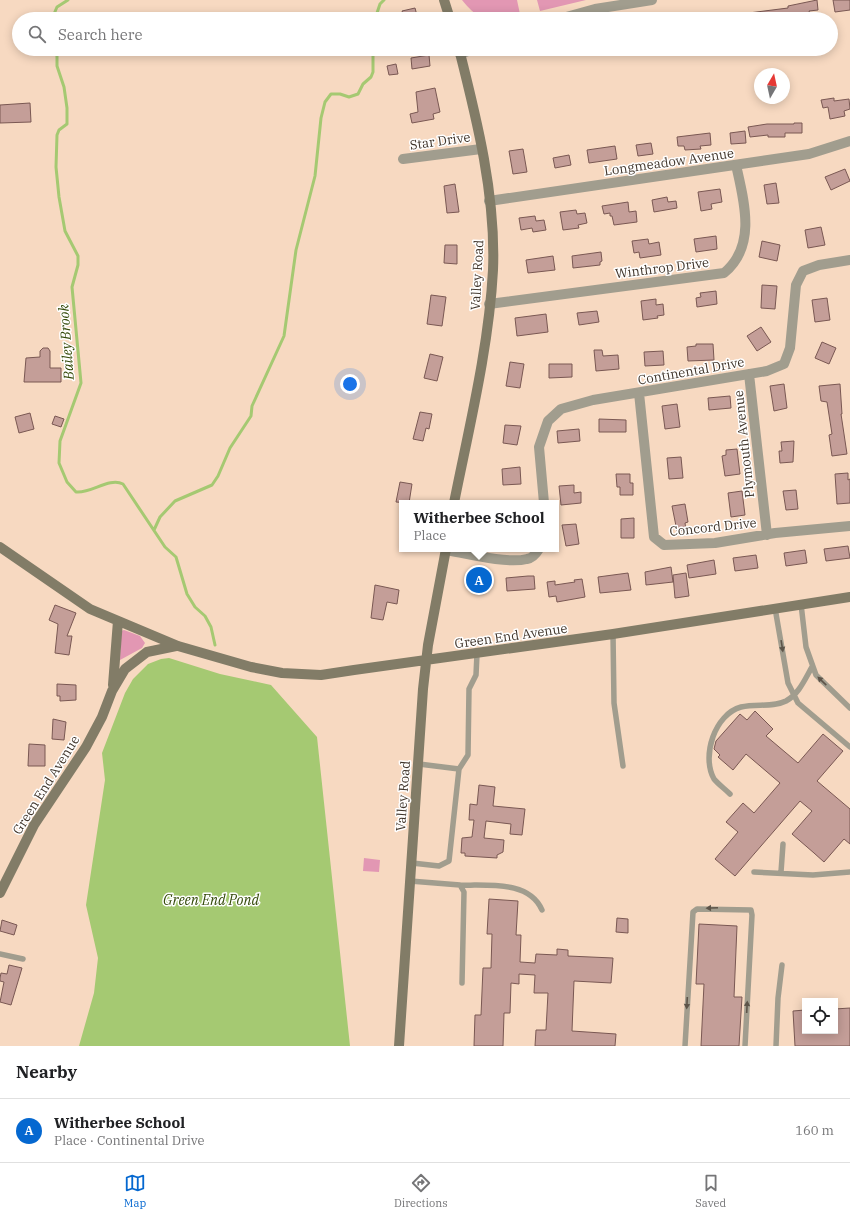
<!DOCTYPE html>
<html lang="en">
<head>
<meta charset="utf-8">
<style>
  body { margin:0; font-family:"IBM Plex Serif",serif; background:#f2f2f2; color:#202124 }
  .controls { position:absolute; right:12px; bottom:12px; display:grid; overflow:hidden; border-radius:0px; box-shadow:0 2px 10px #0003 }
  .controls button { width:36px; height:36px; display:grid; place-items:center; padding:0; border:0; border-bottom:1px solid #e0e0e0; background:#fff; color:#202124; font:20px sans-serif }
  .compass { position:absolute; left:754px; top:68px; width:36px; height:36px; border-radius:50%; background:#fff; box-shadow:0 2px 10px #0003; rotate:9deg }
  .you { position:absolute; left:350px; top:384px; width:14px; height:14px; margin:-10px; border:3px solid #fff; border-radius:50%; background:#1a73e8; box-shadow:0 0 0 6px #1a73e833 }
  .badge { display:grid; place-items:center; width:26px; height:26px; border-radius:50%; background:#0568d0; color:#fff; font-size:13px; font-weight:700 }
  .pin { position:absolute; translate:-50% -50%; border:2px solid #fff; box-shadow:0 1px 4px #0006 }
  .popup { position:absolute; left:399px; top:500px; width:160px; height:52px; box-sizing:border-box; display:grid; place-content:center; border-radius:0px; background:#fff; filter:drop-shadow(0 1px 3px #0005); font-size:13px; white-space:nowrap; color:#757577 }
  .popup b { font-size:15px; color:#202124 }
  .popup::after { content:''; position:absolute; left:50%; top:100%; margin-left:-8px; border:8px solid transparent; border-top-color:#fff }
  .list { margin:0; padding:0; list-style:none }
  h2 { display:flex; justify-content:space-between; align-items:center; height:52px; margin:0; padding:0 16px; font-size:17px }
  h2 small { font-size:13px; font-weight:400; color:#757577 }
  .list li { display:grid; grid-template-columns:26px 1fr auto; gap:12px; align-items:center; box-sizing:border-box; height:64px; padding:0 16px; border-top:1px solid #e0e0e0 }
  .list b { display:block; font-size:15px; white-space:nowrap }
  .list p { margin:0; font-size:13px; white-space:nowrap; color:#757577 }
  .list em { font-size:13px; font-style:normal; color:#757577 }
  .icon { flex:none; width:22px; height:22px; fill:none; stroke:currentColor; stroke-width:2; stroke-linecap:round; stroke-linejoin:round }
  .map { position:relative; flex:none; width:850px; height:1046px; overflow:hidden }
  .search { position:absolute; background:#fff; box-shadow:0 2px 10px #0003; left:12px; right:12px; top:12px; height:44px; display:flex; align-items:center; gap:10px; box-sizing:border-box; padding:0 14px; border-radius:22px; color:#757577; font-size:15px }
  .sheet { height:116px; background:#fff }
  nav { display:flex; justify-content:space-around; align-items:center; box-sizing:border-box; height:56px; border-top:1px solid #e0e0e0; background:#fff; font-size:11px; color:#757577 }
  nav a { display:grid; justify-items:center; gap:2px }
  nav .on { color:#0568d0 }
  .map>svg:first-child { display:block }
</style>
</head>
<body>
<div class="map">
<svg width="850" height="1046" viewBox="0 0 850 1046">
  <rect width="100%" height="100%" fill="#f7d9c1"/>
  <path fill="#e297b3" d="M462 0H517L521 19C490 19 483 26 462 0Z
    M537 0H586L540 11Z
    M124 630 140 636 145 643 142 648 120 660 121 631Z
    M364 858 380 860 379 872 363 871Z"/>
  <path fill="#a5c972" d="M169 658 220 674 271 685 317 737 350 1046H79L94 993 98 958 86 905 105 780 102 753 125 693 133 679 148 664 161 659Z"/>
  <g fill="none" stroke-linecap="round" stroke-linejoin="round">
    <path stroke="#a5c972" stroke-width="3" d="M56 19 54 14 57 7 68 0
      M375 19 380 4 384 0
      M53 49 57 56V66L64 87 67 108V124L59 130 57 135 56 167 59 197 65 231 78 256V265L72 287 81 383 60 441 59 463 67 482 76 492C91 494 109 477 123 484L165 547 176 557 187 594 195 607 205 616 211 627 215 645
      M154 530 160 517 175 501 212 485 218 476 230 448 251 416 252 406 284 336 296 250 315 176 321 118 325 102 331 94H340L349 97 358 94 363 84 371 77 373 72V53L375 49"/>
  </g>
  <path fill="#c49e98" stroke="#7a5853" d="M817 0 818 10 809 11 810 14 780 19H733V15L788 8V6Z
    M833 0H850V10L835 12Z
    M415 8 418 19H405L402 11Z
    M429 55 430 66 412 69 411 58Z
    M396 64 398 74 389 75 387 66Z
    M435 88 440 112 433 114 434 119 412 123 410 114 418 112 416 92Z
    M834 98V101L849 99 850 109 844 111 845 116 830 119 828 107 823 108 821 100Z
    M30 103 31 122 0 123V105Z
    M794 123H802V133H785V137H768V135L750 137 748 127 767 124H794Z
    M745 131 746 143 731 144 730 133Z
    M710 133 711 145 700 146 701 149 685 150 684 146H678L677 137Z
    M651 143 653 154 638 156 636 145Z
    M615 146 617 159 589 163 587 150Z
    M523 149 527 172 513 174 509 151Z
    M569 155 571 165 555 168 553 158Z
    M845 169 850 181 831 190 825 177Z
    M776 183 779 203 767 204 764 185Z
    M455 184 459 212 447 213 444 186Z
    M720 189 722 202 711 204 712 209 701 211 698 192Z
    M667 197 668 202 676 201 677 208 654 212 652 200Z
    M628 202 629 212 636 211 637 222 614 225 612 216H610V213L604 214 602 206Z
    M576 210 577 214 585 213 587 223 578 225 579 228 563 230 560 212Z
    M535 216 536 221 544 220 546 230 533 232 532 228 521 230 519 218Z
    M821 227 825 245 808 248 805 230Z
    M716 236 717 249 696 252 694 239Z
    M648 239 649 244 659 242 661 255 640 258 639 252 634 253 632 241Z
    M762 241 780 245 777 261 759 257Z
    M445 245H457V264L444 263Z
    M601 252 602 261 600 262V265L573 268 572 256Z
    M553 256 555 270 528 273 526 260Z
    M762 285 777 286 775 309 761 308Z
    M716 291 717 304 697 307 696 298 701 297 700 293Z
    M431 295 446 297 442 326 427 324Z
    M827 298 830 320 815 322 812 300Z
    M656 299V305L663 304 664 315 657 316 658 318 643 320 641 301Z
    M597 311 599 322 579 325 577 313Z
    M546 314 548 332 517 336 515 318Z
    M761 327 771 342 757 351 747 336Z
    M822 342 836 348 829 364 815 358Z
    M696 344H713L714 360 688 361 687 347 696 346Z
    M43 348H48L50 351V368H61V382H24L26 358 40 357V351Z
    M594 350H602L603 356 618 355 619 369 596 371Z
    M663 351 664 365 645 366 644 352Z
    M430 354 443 357 437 381 424 378Z
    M510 362 524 364 520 388 506 386Z
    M549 364H572V377L549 378Z
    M784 384 787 408 774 411 770 386Z
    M840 384 842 414H841L847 454 832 456 829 435 832 434 827 402 821 401 819 386Z
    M730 396 731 408 709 410 708 398Z
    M677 404 680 427 665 429 662 406Z
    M420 412 432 414 429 429 426 428 423 441 413 439Z
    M30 413 34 429 19 433 15 417Z
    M55 416 64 419 61 427 52 424Z
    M599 419 626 420V432H599Z
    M505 425 521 426 517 445 503 443Z
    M579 429 580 441 558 443 557 431Z
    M794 441 793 462 780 463 779 451H782L781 442Z
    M737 449 740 474 725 476 722 456 726 455V450Z
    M681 457 683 478 669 479 667 458Z
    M520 467 521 484 503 485 502 469Z
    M848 473V480L850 479V503L837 504 835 474Z
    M616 474H630V483H633V495H620V487H617Z
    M400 482 412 484 409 503 396 502Z
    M574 485V493L581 492V503L561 505 559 486Z
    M796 490 798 509 786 510 783 491Z
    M742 491 745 515 731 517 728 493Z
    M685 504 688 522 685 523 686 530 677 531 672 506Z
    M634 518V538H621V519Z
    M576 524 579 544 566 546 562 525Z
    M848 546 850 558 826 561 824 549Z
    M805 550 807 563 786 566 784 553Z
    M756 555 758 568 735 571 733 558Z
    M714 560 716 574 689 578 687 565Z
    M671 567 673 582 646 585 645 572Z
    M484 569 487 589 475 591 471 572Z
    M628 573 631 590 600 593 598 577Z
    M686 573 689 596 675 598 673 575Z
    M528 576H534L535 589 507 591 506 578Z
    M582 579 585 597 557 602 556 596 549 597 547 582 555 581V585L575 582 574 580Z
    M375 585 399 590 397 604 387 602 383 620 371 618Z
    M55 605 76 613 67 636H72L69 655 55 653 58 624 49 620Z
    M57 684 76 685V700L60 701V696H57Z
    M755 711 773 729 766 736 798 763 823 734 843 751 817 781 850 809V844L844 839 824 862 814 853 792 834 812 811 800 801 735 876 715 859 738 832 726 822 743 803 754 813 780 783 746 754 733 770 718 757 720 755 714 749 716 741 740 714 747 720Z
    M53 719 66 722 64 740 52 739Z
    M29 744 45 745V766H28Z
    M479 785 495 787 493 806 525 809 522 835 510 834 511 824 486 821 484 838 504 840 503 852 497 855V858L465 856V853H461L462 838 472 837 474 820H469L470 804 477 805Z
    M489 899 518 901 516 935H521L520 962 535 963 536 954 557 955V949L568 950V956L613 958 611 983 574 981 572 1031 616 1034 615 1046H535L536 1030H546L548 993H534L535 975 519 974V984L511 983 510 1013H504L503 1046H474L475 1015H481L483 968H491L492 934H487Z
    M617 918 628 919V933L616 932Z
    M2 920 17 925 14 935 0 931Z
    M699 924 737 926 734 997H742L739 1046H701L704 984H696Z
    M9 965 22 968 11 1005 0 1002 4 982 0 981V978L1 973 7 974Z
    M850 1008V1046H795L793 1011 805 1010V1031H835V1009Z"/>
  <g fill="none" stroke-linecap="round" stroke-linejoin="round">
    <path stroke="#a19d8e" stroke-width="5.5" d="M801 604 806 647 816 675 850 708
      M775 608 788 683 798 703 850 747
      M613 634 614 703 623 766
      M419 764 459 769
      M730 794C725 789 718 784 714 779 701 756 715 714 741 707 756 703 772 708 786 701 799 694 805 679 812 667
      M412 863 439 866 449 861 459 769 468 755 469 689 476 675 477 654
      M754 872 813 875 850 872
      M781 872 783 844
      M410 881 460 885 464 892 462 983
      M460 885C488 886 529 880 542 910
      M0 954 23 959
      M685 1046 693 912 697 909 751 910 752 915 745 1046
      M776 1046 778 998 782 965"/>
    <path stroke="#a19d8e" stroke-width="10" d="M559 19 595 9 652 0
      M460 54 473 49
      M403 159 481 149
      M489 201 809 154 850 141
      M489 304 724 273C757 246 744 201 736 165
      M749 374 767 535
      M639 393 654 537 664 545 715 543 775 533 850 526
      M544 503 539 447 548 421 561 409 593 400 767 371 784 364 790 348 796 285 803 271 819 265 850 260
      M446 550C468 554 507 564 527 559 533 558 536 554 539 549"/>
    <path stroke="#827c67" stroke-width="10" d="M444 0 450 19
      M454 503C469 428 489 347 493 270 496 196 477 120 459 49
      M0 547 90 609 178 646 251 667 282 673 321 675 354 670 613 634 850 597
      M113 685 118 621
      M0 893 34 825 86 747 102 717 112 691 125 669 147 652 176 646
      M399 1046 423 689 428 645 446 549"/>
  </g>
  <defs><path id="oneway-solid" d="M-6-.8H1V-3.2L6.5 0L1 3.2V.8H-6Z"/></defs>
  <g fill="#5d5449">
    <use href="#oneway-solid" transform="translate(782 646) rotate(81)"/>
    <use href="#oneway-solid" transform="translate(822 681) rotate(-136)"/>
    <use href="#oneway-solid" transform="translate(712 908) rotate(178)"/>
    <use href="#oneway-solid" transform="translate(687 1003) rotate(93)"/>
    <use href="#oneway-solid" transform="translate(747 1007) rotate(-87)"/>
  </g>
  <g text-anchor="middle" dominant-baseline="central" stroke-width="3" stroke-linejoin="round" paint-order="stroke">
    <g font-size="13" fill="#40352b" stroke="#fff">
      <text transform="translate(440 141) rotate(-8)">Star Drive</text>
      <text transform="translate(669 162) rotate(-8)">Longmeadow Avenue</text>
      <text transform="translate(662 268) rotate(-7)">Winthrop Drive</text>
      <text transform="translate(477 275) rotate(-87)">Valley Road</text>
      <text transform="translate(691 371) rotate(-10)">Continental Drive</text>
      <text transform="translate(744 444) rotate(-96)">Plymouth Avenue</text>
      <text transform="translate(713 527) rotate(-6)">Concord Drive</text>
      <text transform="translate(511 636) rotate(-8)">Green End Avenue</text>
      <text transform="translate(46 785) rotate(-58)">Green End Avenue</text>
      <text transform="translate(403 796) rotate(-86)">Valley Road</text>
    </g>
    <g font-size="14" font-style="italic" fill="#334908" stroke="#fff">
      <text transform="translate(66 342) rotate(-94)">Bailey Brook</text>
      <text x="211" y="900">Green End Pond</text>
    </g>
  </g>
</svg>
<div class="controls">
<button><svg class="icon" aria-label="locate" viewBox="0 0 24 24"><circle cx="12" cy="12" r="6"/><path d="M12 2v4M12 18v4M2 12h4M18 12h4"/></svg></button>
</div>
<svg class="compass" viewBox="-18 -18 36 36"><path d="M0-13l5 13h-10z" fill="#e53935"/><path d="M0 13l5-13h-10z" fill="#757577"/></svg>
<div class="you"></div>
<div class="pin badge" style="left:479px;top:580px">A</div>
<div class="popup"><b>Witherbee School</b>Place</div>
<div class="search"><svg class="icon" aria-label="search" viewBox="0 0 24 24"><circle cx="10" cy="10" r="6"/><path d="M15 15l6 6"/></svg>Search here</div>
</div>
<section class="sheet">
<h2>Nearby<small></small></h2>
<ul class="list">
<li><span class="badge">A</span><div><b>Witherbee School</b><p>Place · Continental Drive</p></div><em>160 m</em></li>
</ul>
</section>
<nav>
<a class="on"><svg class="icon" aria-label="map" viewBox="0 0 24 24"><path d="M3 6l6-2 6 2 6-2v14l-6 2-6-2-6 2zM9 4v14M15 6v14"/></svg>Map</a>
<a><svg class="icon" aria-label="directions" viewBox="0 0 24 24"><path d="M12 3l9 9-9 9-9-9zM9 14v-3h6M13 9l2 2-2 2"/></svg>Directions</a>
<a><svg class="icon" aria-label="saved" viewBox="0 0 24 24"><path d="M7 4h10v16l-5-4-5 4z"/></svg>Saved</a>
</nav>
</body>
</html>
